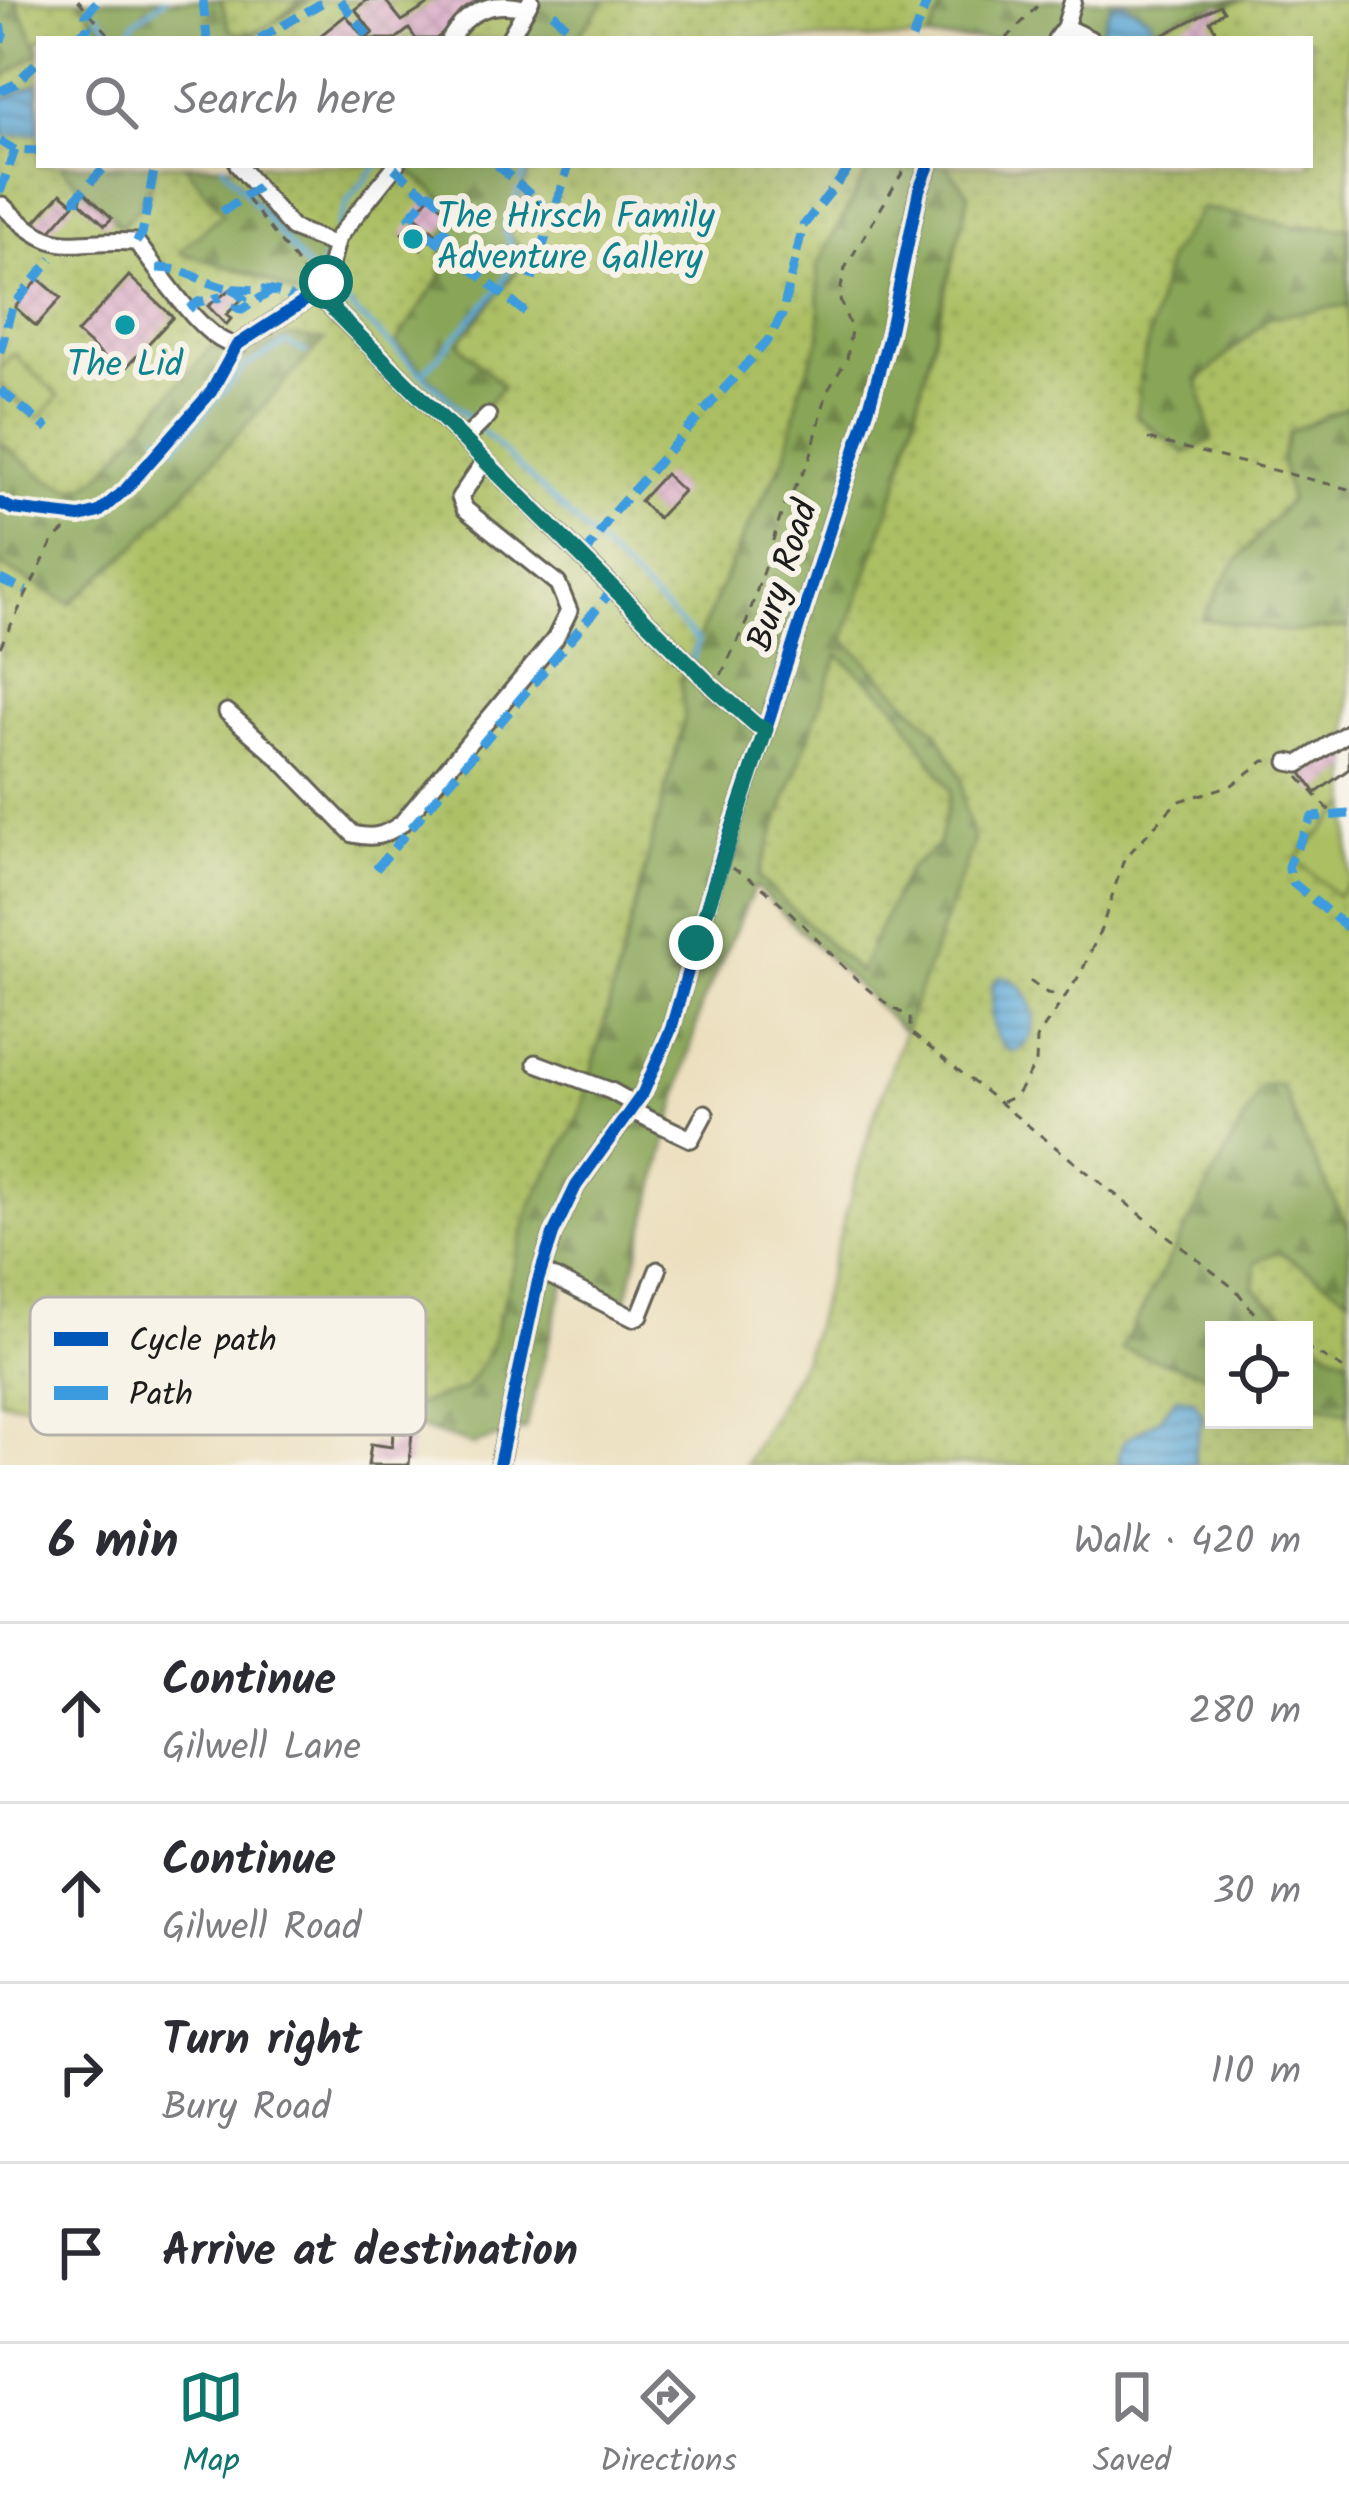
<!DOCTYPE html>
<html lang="en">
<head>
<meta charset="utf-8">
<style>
  body { margin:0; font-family:Kalam,sans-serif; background:#f2f2f3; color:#2b2b33 }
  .controls { position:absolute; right:36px; bottom:36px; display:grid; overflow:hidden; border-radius:0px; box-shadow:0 12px 48px #0002 }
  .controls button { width:108px; height:108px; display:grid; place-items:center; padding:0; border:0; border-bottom:3px solid #e1e1e2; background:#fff; color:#2b2b33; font:60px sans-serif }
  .stop { position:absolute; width:36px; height:36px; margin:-27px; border:9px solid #0f766e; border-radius:50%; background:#fff }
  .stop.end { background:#0f766e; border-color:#fff; box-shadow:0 3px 12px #0008 }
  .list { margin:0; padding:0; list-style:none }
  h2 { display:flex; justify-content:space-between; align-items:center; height:156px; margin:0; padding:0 48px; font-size:51px }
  h2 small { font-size:39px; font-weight:400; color:#7c7c81 }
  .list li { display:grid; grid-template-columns:78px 1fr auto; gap:36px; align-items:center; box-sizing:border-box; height:180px; padding:0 48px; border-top:3px solid #e1e1e2 }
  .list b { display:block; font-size:45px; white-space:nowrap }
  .list p { margin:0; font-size:39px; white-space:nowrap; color:#7c7c81 }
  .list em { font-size:39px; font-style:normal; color:#7c7c81 }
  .icon { flex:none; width:66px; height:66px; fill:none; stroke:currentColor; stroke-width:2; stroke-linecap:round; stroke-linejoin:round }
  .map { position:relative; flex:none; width:1349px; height:1465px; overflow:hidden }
  .search { position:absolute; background:#fff; box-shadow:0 12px 48px #0002; left:36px; right:36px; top:36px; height:132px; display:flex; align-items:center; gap:30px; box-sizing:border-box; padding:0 42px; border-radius:0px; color:#7c7c81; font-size:45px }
  .sheet { height:876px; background:#fff }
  nav { display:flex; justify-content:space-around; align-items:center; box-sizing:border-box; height:168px; border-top:3px solid #e1e1e2; background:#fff; font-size:33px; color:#7c7c81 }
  nav a { display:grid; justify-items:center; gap:6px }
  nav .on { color:#0f766e }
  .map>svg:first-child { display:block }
</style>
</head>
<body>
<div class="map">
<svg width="1349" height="1465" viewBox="0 0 1349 1465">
  <defs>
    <pattern id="grass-dots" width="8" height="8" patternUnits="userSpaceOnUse" patternTransform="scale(3)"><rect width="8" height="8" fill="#acbf63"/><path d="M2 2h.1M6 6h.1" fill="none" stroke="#93a455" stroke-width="1.8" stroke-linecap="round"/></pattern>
    <pattern id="forest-firs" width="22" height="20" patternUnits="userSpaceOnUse" patternTransform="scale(3)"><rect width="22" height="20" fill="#89a659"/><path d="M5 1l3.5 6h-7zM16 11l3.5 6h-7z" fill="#6f8649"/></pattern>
    <pattern id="water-rules" width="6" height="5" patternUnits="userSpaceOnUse" patternTransform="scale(3)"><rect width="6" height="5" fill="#61abd9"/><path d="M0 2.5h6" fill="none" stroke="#4f8aaf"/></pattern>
    <pattern id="building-cross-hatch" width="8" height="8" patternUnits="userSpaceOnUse" patternTransform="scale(3)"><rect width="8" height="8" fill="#ddb0ca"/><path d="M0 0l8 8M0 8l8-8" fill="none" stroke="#bd97ad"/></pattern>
  </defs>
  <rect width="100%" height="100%" fill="#f7f3e8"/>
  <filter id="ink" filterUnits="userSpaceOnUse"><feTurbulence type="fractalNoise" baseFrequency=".00833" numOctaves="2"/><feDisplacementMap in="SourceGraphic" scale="24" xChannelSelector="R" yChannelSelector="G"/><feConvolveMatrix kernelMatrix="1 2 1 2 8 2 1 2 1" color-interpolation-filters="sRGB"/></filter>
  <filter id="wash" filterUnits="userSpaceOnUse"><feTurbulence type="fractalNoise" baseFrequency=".004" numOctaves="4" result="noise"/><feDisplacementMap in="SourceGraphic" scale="48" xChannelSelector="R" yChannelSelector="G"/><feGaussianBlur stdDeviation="2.7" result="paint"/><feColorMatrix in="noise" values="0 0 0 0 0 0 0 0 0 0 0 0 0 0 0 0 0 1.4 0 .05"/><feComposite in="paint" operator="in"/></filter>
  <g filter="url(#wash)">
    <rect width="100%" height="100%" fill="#ebdebc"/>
    <path fill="url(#grass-dots)" stroke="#646e40" stroke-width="3" fill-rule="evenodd" d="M0 0H1014L980 39H39V165H879L817 266 821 336 801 386 786 455 743 537 680 681 685 717 580 1116 531 1205 490 1351 465 1389 383 1416 291 1387 284 1417 170 1398 163 1421 0 1401V565L71 604 289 336 243 359 102 497 0 472Z
      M1245 0H1349V1465H745L806 1354 870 1129 904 1032 755 885 898 483 969 195 946 165H1310V39H1135L1180 16ZM1214 1330H1304V1420H1214Z"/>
    <path fill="url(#forest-firs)" stroke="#52613a" stroke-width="3" fill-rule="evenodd" d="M0 0H16L39 52 0 80 9 55 0 44Z
      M79 0H221L230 30C255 43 282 16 301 0H310L247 39H106L103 30Z
      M531 0H605L576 39H520L533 18Z
      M945 0H1245L1180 16 1130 39H928Z
      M64 165H155L148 196 121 227 62 168Z
      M185 165H225L282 233 332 251 323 278 301 298 255 275 179 252 223 213Z
      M403 165H531L508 234 530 255 458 343 503 387 472 421 396 343 444 271 441 238 460 214Z
      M871 165H946L969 194 898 483 844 639 938 733 962 779 964 806 974 841 904 1032 755 886 701 1006 625 1305 565 1281 525 1429 472 1445 383 1416 465 1389 490 1351 531 1205 580 1116 685 717 680 681 743 537 786 456 801 386 821 336 817 266ZM838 655 895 704 951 791 938 846 908 869 859 972 758 877Z
      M1202 208 1294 226 1349 228V305L1270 317 1198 381 1212 440 1185 453 1137 417 1140 375 1168 257Z
      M289 336 324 340 133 549 70 604 0 564V442L45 478 78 490 99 477 212 346 243 359Z
      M1349 406V627L1289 632 1202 619 1232 567 1290 500 1281 459 1289 432Z
      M1282 1085 1301 1134 1349 1229V1297L1278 1251 1256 1262 1254 1288 1329 1351 1349 1359V1413L1304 1401V1330H1214V1377L1121 1349 1262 1086Z"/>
    <path fill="#acbf63" stroke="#646e40" stroke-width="3" d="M13 354 59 396 39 419 0 384V369Z
      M1346 807 1349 810V882L1337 896 1296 859Z"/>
    <path fill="url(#water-rules)" stroke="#3e647a" stroke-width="3" d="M1125 3 1150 18 1155 39H1106L1101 32 1111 4Z
      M39 83V133L3 136 0 100Z
      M1000 976C1035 981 1048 1037 1014 1052 987 1043 992 1007 993 983Z
      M1177 1397 1194 1400 1203 1416 1194 1453 1196 1465H1119C1117 1434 1136 1436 1156 1421 1164 1414 1171 1404 1177 1397Z"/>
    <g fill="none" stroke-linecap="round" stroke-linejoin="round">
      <path stroke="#61abd9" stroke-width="4.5" d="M97 14 120 39
        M127 39 135 21 165 0
        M223 165 318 281
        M522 182 527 165
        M336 229 349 199 378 165
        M316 280 326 257
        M328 286 473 422
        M423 373 501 286 514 256 505 231 519 190
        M481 430 698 641 692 661
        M159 434 175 447 245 367 286 343 306 352"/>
    </g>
    <g id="blocks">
      <path fill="url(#building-cross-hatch)" d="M367 0H385L402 21 436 0H486L436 39H416L409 29 396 39H324L321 35 346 15 365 39 373 33 355 9Z
        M1220 5 1224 11 1210 21 1221 39H1156Z
        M83 191 112 218 105 225 80 202Z
        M61 193 74 204 46 236 33 224Z
        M430 196 454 217 438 235 431 229 424 236 429 240 421 249 402 233 410 224 415 228 422 221 414 215Z
        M129 276 173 317 121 373 77 333Z
        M39 279 61 298 36 326 15 307Z
        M231 289 242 299 226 315 231 319 226 325 208 306Z
        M665 474 683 491 658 518 640 501Z
        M1349 739V769L1316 793 1302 773 1320 760 1316 756Z
        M393 1432 412 1433 409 1465H368L371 1444 392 1447Z"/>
    </g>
  </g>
  <g filter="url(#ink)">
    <use href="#blocks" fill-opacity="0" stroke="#646054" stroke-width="3"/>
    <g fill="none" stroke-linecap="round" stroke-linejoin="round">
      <g stroke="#646054" stroke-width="21">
        <path id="minor" d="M1065 27 1090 39
          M450 39C467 11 491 0 524 8
          M509 39 531 0
          M1056 39 1065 27 1073 0
          M238 165 292 228 335 245
          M2 205C59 262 68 237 136 242 158 269 204 344 237 345L317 293 326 282 338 237 396 165
          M317 293 714 688 756 725 766 729
          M464 440 488 416
          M227 712 277 756 353 834C373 839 384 836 401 824L555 639 569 611 558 584 465 509 460 497 485 461
          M1288 762 1299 764 1349 732
          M536 1063 611 1091 636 1105
          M632 1111 691 1139 705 1113
          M541 1271 633 1318 640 1315 658 1270
          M499 1465 538 1281 553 1234 576 1186 643 1093 671 1029 720 861 766 729 870 404 889 335 919 190 929 165"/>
      </g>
      <path stroke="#646054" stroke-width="3" stroke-dasharray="9 9" stroke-linecap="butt" d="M78 0 113 39
        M1006 39 1043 0
        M247 199 311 281
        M1148 439 1349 489
        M0 647 53 541 80 517
        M721 675 747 621 783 509 809 462 827 392 847 359 851 329 839 297 845 268 907 165
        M1299 777 1332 813
        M732 868C801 904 840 983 910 1017V1032L1236 1290 1258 1318 1278 1330
        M1030 981 1047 993 1062 996
        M1002 1102 1016 1096 1036 1063 1037 1038 1081 973 1102 927 1124 859 1177 802 1232 785 1264 761H1273
        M1304 1346 1349 1372"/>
      <use href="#minor" stroke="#fff" stroke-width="15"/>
      <path stroke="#3c9bdf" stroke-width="9" stroke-dasharray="18 9" stroke-linecap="butt" d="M203 0 207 39
        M340 0 368 36
        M553 13 579 39
        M0 25 3 35 0 44
        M80 39V34L88 28 86 15 98 0
        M259 39 327 0
        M912 39 928 0
        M0 91 15 84 39 60
        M0 141 15 150 39 151
        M497 165 552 214
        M394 168 428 196 410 217 418 225
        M0 192 15 150
        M428 196 430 193 457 216 438 238
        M76 204V198L107 165
        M222 212 258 187
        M427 233 526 313
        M136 242 142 234 155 165
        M157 268C188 268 196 280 223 287 246 293 277 283 298 303
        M532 280 569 165
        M231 287 244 299 236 307 242 310 273 290
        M189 309 198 302 221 297
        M0 352 12 307 52 259
        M0 390 48 429
        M584 557 612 514 768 340 782 315 803 226 852 165
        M0 579 26 591
        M1349 814 1312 817 1288 866 1293 883 1349 929
        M376 869 614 588"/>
      <g stroke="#f7f3e8" stroke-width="20">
        <path id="cycleway" d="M0 503 13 509 80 517 99 512 126 489 211 392 237 345 317 293 714 688 756 725 766 729
          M499 1465 538 1281 553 1234 576 1186 643 1093 671 1029 720 861 766 729 870 404 889 335 919 190 929 165"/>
      </g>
      <use href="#cycleway" stroke="#0057b8" stroke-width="12"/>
    </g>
  </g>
  <g fill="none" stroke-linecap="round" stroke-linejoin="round" filter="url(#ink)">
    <path stroke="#0f766e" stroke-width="15" d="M326 282 317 293 351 328 714 688 756 725 766 729 696 943"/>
  </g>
  <g fill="#0f9aa8" stroke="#f7f3e8" stroke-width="4.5">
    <circle cx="413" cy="239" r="12"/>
    <circle cx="125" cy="325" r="12"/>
  </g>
  <g text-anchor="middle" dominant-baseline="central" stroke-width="12" stroke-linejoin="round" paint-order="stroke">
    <g font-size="36" fill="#0d838f" stroke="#f7f3e8" text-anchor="start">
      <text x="437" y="218">The Hirsch Family<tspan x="437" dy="41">Adventure Gallery</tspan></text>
      <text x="125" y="366" text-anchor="middle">The Lid</text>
    </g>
    <g font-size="36" fill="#1c1c1c" stroke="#f7f3e8">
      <text transform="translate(784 576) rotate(-72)">Bury Road</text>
    </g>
  </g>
  <rect x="30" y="1297" width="396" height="138" rx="18" fill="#f7f3e8" stroke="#b5b2ab" stroke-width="3"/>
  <rect x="54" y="1332" width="54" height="14" fill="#0057b8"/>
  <rect x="54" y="1386" width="54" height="14" fill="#3c9bdf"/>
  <g font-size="33" fill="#1c1c1c">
    <text x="129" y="1351">Cycle path</text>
    <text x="129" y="1405">Path</text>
  </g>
</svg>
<div class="controls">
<button><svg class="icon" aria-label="locate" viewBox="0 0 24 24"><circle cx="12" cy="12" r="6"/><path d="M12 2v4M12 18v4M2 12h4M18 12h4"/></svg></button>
</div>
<div class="stop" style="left:326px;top:282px"></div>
<div class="stop end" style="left:696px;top:943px"></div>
<div class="search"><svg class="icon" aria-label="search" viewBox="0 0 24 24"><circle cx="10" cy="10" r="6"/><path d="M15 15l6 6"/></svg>Search here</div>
</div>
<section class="sheet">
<h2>6 min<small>Walk · 420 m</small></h2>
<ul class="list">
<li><svg class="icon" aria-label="ahead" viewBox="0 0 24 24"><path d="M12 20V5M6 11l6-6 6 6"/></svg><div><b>Continue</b><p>Gilwell Lane</p></div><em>280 m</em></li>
<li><svg class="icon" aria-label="ahead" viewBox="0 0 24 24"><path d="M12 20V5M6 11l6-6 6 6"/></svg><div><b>Continue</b><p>Gilwell Road</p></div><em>30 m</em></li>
<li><svg class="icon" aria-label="right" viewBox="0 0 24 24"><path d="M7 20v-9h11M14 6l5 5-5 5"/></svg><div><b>Turn right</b><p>Bury Road</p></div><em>110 m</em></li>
<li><svg class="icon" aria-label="arrive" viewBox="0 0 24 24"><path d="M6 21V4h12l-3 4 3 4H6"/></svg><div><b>Arrive at destination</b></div></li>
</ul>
</section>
<nav>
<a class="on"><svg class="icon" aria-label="map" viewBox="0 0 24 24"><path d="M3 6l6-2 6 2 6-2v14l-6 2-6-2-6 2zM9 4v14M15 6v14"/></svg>Map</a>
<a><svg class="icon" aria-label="directions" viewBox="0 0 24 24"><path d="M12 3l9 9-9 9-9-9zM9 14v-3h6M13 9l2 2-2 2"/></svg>Directions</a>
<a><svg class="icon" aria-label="saved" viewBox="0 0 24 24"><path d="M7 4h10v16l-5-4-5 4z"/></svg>Saved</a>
</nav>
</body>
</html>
